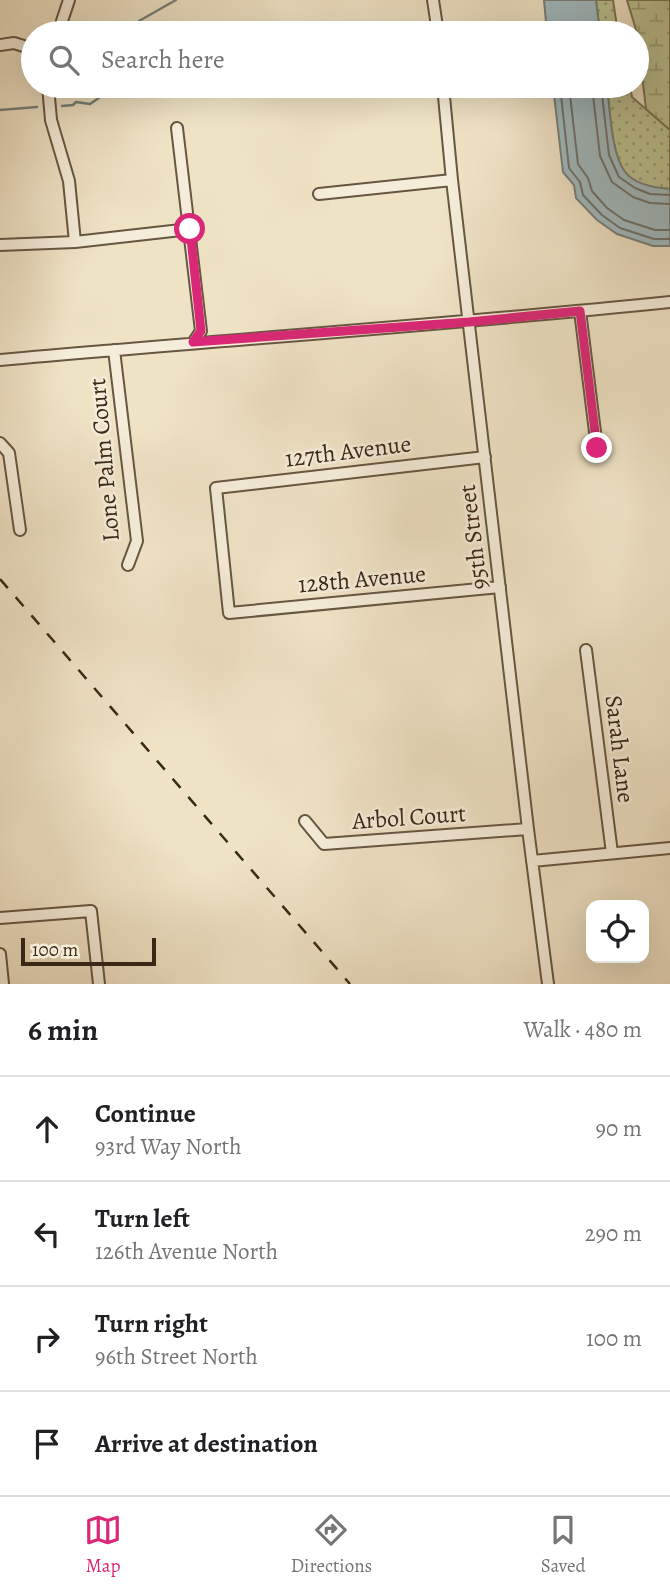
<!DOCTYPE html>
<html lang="en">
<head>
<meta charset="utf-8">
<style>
  body { margin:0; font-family:Alegreya,serif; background:#f6f6f6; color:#202124 }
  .controls { position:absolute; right:21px; bottom:21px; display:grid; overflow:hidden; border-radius:14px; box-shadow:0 7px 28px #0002 }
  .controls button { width:63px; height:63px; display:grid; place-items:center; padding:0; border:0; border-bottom:2px solid #e0e0e0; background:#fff; color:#202124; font:35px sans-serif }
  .scale { position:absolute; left:21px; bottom:18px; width:135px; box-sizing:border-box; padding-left:7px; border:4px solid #3a2715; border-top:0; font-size:19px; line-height:24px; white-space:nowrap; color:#3a2715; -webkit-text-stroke:5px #f5edda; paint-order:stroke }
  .stop { position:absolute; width:21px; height:21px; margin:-16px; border:5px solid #db2777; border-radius:50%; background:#fff }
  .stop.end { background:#db2777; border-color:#fff; box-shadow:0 2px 7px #0008 }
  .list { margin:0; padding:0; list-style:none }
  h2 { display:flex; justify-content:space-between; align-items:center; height:91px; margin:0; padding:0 28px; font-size:30px }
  h2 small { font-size:23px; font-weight:400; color:#757577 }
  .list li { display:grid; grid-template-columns:46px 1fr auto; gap:21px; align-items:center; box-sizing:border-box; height:105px; padding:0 28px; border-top:2px solid #e0e0e0 }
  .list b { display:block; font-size:26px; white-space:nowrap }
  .list p { margin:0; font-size:23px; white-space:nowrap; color:#757577 }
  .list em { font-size:23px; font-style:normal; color:#757577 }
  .icon { flex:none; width:38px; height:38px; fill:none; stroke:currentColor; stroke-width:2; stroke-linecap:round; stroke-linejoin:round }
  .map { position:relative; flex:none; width:670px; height:984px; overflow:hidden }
  .search { position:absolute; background:#fff; box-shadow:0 7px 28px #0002; left:21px; right:21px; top:21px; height:77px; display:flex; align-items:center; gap:18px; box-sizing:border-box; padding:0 24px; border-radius:38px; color:#757577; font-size:26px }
  .sheet { height:511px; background:#fff }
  nav { display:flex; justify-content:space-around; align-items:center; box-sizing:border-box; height:98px; border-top:2px solid #e0e0e0; background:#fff; font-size:19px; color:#757577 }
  nav a { display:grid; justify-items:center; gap:4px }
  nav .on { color:#db2777 }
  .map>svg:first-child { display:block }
</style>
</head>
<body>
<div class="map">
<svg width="670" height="984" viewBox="0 0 670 984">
  <defs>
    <pattern id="green-dots" width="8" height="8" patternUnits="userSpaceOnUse" patternTransform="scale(1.75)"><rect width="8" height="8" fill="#bcc393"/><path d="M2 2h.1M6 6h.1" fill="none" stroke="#9a9e77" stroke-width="1.8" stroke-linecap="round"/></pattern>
    <pattern id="wetland-marsh" width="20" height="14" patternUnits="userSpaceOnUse" patternTransform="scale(1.75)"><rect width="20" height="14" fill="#bcc393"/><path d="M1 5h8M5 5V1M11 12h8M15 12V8" fill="none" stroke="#9a9e77"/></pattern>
  </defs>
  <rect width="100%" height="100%" fill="#efe3c6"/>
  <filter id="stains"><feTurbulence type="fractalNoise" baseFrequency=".00286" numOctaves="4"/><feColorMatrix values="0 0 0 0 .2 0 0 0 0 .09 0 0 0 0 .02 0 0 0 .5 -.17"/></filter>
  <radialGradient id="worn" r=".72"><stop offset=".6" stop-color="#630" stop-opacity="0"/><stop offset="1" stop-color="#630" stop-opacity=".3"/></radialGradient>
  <path fill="url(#green-dots)" stroke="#7b7554" stroke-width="2" d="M596 0H613L618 33H600Z
    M607 86H630L632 97 670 130V189C655 188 635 185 625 172 611 154 610 109 607 86Z"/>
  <path fill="url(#wetland-marsh)" stroke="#7b7554" stroke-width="2" d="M627 0H670V130L646 109 637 33Z"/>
  <path fill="#a0bbc1" stroke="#77807c" stroke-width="2" d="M544 0H596L600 33H547Z
    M553 86H607C610 109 611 154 625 172 635 185 655 188 670 189V246H653L617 234 597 220 576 198 574 185 563 172Z"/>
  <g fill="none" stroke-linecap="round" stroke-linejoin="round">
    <path stroke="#6d716b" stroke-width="2" d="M560 86 569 168 580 182 583 195 602 215 620 228 654 239H670
      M569 86 578 164 588 178 592 191 607 208 624 220 655 230H670
      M592 86 600 156 612 182 633 197 650 203 670 204
      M601 86 609 155 619 177 635 188 650 194 670 195"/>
    <path stroke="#77807c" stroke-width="2.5" d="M133 33 139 21 176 0
      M62 106 73 105 76 102 90 104 106 93 109 86
      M0 110 37 107"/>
    <g stroke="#675641" stroke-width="14">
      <path id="street" d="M433 0 438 33
        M58 33 69 0
        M0 45 14 43 33 49
        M48 86 51 120 69 181 75 242
        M443 86 452 180 528 829 548 984
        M177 128 201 331 193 343
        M319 194 452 180
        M0 245 75 242 190 229
        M580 311 597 448
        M114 350 137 541 128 565
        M0 360C223 340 447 325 670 302
        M0 443 9 453 20 530
        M485 457 216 488 229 613 500 587
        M586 650 612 853
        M305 821 324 844 528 829
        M532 861 670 848
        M0 918 91 911 99 984
        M0 954 3 984"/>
    </g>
    <use href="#street" stroke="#f5edda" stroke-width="10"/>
    <path stroke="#3a2715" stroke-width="2.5" stroke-dasharray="12 12" stroke-linecap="butt" d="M0 579 350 984"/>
  </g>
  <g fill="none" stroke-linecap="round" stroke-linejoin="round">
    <path stroke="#db2777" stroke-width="9" d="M190 229 201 331 193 342 469 322 580 311 597 448"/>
  </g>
  <g text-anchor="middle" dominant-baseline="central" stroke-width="5" stroke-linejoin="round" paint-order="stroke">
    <g font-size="24" fill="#3a2715" stroke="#f5edda">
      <text transform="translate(348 451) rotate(-7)">127th Avenue</text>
      <text transform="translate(104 460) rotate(-95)">Lone Palm Court</text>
      <text transform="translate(473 537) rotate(-97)">95th Street</text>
      <text transform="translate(362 579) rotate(-5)">128th Avenue</text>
      <text transform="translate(620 749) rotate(83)">Sarah Lane</text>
      <text transform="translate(409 817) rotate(-4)">Arbol Court</text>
    </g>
  </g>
  <rect width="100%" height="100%" filter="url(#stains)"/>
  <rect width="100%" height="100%" fill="url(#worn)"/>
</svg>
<div class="controls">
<button><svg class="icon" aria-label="locate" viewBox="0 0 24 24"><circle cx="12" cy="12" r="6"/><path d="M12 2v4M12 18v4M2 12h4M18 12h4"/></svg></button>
</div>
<div class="scale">100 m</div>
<div class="stop" style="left:190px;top:229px"></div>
<div class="stop end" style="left:597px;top:448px"></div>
<div class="search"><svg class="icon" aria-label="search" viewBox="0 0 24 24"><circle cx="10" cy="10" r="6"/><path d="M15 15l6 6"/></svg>Search here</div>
</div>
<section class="sheet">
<h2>6 min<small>Walk · 480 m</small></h2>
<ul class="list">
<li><svg class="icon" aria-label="ahead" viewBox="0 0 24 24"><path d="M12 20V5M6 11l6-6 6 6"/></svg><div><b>Continue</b><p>93rd Way North</p></div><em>90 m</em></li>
<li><svg class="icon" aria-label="left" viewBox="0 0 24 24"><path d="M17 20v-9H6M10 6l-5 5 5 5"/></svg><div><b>Turn left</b><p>126th Avenue North</p></div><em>290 m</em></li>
<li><svg class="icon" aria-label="right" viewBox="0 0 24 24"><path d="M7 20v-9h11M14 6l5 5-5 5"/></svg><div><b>Turn right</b><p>96th Street North</p></div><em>100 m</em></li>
<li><svg class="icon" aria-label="arrive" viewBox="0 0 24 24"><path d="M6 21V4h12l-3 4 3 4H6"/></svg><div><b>Arrive at destination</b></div></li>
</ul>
</section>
<nav>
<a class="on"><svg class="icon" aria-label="map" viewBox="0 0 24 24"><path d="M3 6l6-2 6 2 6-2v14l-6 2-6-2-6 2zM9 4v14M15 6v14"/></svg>Map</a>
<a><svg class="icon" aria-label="directions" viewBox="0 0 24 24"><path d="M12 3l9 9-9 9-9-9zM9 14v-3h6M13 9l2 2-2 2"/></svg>Directions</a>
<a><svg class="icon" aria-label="saved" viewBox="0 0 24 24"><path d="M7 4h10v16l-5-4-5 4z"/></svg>Saved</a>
</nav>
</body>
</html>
